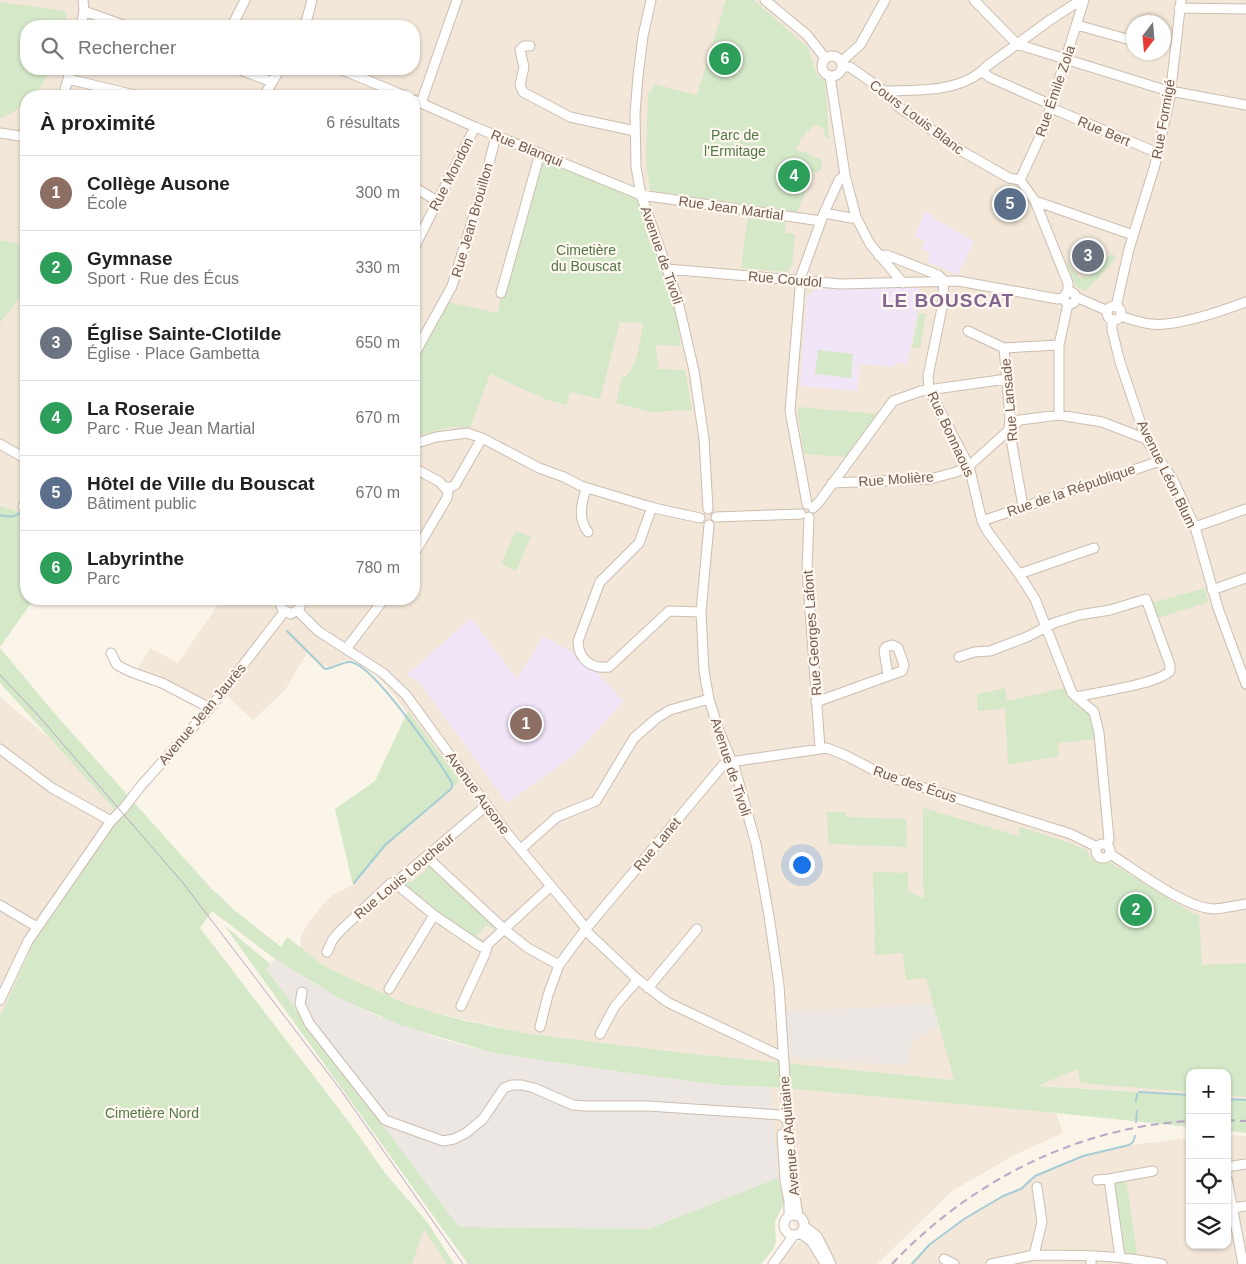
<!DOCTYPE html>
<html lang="fr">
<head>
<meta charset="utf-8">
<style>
  body { margin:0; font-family:Arial,sans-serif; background:#f6f6f6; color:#202124 }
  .controls { position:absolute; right:15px; bottom:15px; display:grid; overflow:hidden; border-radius:10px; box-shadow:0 1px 4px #0004 }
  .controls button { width:45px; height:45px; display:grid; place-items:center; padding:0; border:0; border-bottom:1px solid #e0e0e0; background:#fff; color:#202124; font:25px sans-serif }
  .compass { position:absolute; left:1126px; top:15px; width:45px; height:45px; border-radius:50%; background:#fff; box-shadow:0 1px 4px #0004; rotate:196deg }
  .you { position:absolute; left:801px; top:864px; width:18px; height:18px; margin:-12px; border:4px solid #fff; border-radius:50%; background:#1a73e8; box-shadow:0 0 0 8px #1a73e833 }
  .badge { display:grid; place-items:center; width:32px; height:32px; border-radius:50%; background:#db7758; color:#fff; font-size:16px; font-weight:700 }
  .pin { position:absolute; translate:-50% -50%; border:2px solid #fff; box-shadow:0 1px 5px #0006 }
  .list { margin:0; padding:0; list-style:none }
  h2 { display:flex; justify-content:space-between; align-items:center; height:65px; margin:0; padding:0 20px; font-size:21px }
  h2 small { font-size:16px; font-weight:400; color:#757577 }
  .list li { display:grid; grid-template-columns:32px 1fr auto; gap:15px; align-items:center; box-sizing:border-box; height:75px; padding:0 20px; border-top:1px solid #e0e0e0 }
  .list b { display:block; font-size:19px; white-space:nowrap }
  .list p { margin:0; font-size:16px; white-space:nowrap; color:#757577 }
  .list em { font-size:16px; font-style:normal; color:#757577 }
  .icon { flex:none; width:28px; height:28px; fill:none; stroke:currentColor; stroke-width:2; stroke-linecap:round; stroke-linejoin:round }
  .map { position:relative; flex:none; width:1246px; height:1264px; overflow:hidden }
  .search { position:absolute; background:#fff; box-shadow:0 1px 4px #0004; left:20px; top:20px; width:400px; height:55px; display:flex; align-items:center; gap:12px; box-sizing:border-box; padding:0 18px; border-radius:20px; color:#757577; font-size:19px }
  .panel { position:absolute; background:#fff; box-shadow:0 1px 4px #0004; left:20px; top:90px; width:400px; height:515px; border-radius:20px }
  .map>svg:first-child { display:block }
</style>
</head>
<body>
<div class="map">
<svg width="1246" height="1264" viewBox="0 0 1246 1264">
  <rect width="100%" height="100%" fill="#fbf4e9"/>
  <path fill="#f2e7d8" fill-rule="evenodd" d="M0 0H1246V1100L1227 1099V1073H1190V1095L955 1080 684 1053 530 1034 435 1013 404 1003 324 966 300 948 301 935 310 921 326 901 334 894 353 885 386 847 460 781 390 690 375 674 353 660 342 661 329 668 317 662 307 653 285 690 253 720 226 695 210 712 161 685 134 675 150 648 178 663 222 599H414V96H26V245L0 240ZM1134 22H1164V52H1134ZM26 26H414V69H26ZM540 153 570 392 565 405 545 399 490 374 497 313Z
    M26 289V514L0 506V323Z
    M0 697 54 742 113 808 118 821 33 944 0 1017Z
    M771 1087 1056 1113 1063 1133 1016 1154 952 1191 877 1264H766L803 1240 784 1203 778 1178Z
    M1227 1135 1246 1136V1264H912L929 1245 964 1219 1002 1196 1021 1189 1035 1176 1061 1164 1083 1156 1129 1145 1190 1138V1245H1227Z
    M424 1228 447 1264H412Z"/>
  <path fill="#ece7e2" d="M275 959 320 987 377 1016 448 1041 493 1053 622 1072 720 1085 771 1087 778 1178 648 1229 459 1227 265 969Z
    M933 1004 939 1026 917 1038 911 1046 908 1066 788 1057 785 1011Z"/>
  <path fill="#f1e6f8" d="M925 211 933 215 932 218 974 241 958 275 927 262 930 253 922 249 925 241 915 237Z
    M861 288H918L919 290 917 317 907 365 896 362 894 367 860 364 857 391 800 386 807 297 816 289Z
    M471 618 517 679 543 636 577 655 598 671 604 681 624 701 574 755 507 803 420 683 407 675Z"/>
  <path fill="#d5e8c8" d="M726 0H754L808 48 817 76 825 81 829 139 825 137 823 128 816 125 811 128 809 131 807 130 804 136 800 139 799 145 796 146 798 150 803 153 804 151 816 158H821L822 168 817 173 814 172 796 214 650 190 646 161 648 92H651L654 84 697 95Z
    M0 2 66 11 65 26H26V69H50L43 83 34 96H26V104L4 117 0 118Z
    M540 153 641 195 683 323 678 324 681 346 655 345 659 369 685 370 692 410 650 412 616 403 622 377C637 375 641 336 643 323L620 322 600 399 570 392 566 405 545 399 490 374 470 428 449 427 414 437V363L448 302 497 313Z
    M748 215 786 221 785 233 795 234 792 266H790L789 272 741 268Z
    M0 240 26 245V289L0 323Z
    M1112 253 1115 257 1114 261 1086 291 1076 287 1065 260 1080 279 1084 276 1088 278 1091 275 1090 271Z
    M919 313 926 314 920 348 912 347Z
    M818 350 853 354 851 378 815 374Z
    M798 407 878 414 846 457 804 454 798 413Z
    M0 506 26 514V599H34L0 647Z
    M516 531 531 537 516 571 501 564Z
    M1205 588 1208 602 1158 618 1152 603Z
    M0 648 55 714 209 886 233 909 281 947 287 937 324 966 404 1003 435 1013 462 1020 530 1034 684 1053 954 1080 926 978 906 980 903 953 875 955 873 872 908 873V891L923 898 925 896 923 887V808L1019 836 1020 827 1070 843 1087 850 1091 859 1111 863 1192 913 1199 915 1202 965 1246 963V1097L1227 1095V1073H1190V1092L1081 1083 1077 1069 1038 1086 1190 1095V1127L1056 1113 771 1087 720 1085 622 1072 493 1053 400 1025 337 997 275 959 212 911 200 928 352 1126 385 1173 428 1223 454 1264H447L424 1229 412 1264H0V1017L33 944 117 821 113 808 0 683Z
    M1005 688 1007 701 1065 688 1073 703 1085 709 1092 716 1096 739 1058 743 1059 756 1008 765 1005 708 978 711 977 694Z
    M408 711 460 781 386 847 353 885 335 809 375 781Z
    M827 812H845L846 817 906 819 907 847 828 844Z
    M424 863 429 864 496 926V930L486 925 476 936 484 940 476 941 404 887 403 880 406 878 410 883 426 870Z
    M224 925 270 964 266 969 459 1227 648 1229 778 1178 784 1203 775 1222 776 1242 773 1250 761 1264H468Z
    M1227 1099 1246 1100V1133L1227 1131Z
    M1118 1181 1125 1183 1127 1185 1137 1254H1128L1124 1250 1114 1185Z"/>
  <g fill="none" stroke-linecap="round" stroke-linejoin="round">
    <path stroke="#a6cdd5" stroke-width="2" d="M0 515C11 518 15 517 25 510
      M287 631 325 669C334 669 342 661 351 662 375 666 438 760 452 783V787L450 790 385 845 354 883
      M1139 1092 1190 1095
      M1227 1099 1246 1100
      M1136 1101 1137 1094
      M1136 1122 1137 1111
      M912 1264 929 1245 964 1219 1003 1196 1021 1189 1035 1176 1083 1156 1129 1145 1133 1142 1135 1136"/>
    <g stroke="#cdbdb0" stroke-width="11">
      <path id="minor" d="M651 0 643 36 638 76 635 113 636 167 641 195 677 297 694 371 704 439 708 509
        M765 0 807 35 825 58
        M974 0 1017 44 1165 90 1246 105
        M1179 8 1246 9
        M84 11 126 26
        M1077 25 1134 41
        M81 26 84 11 83 0
        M232 26 245 0
        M305 26 312 0
        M530 46H524L520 50 524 67 520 85 523 92 570 117 635 131
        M822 66a10 10 0 1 1 20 0a10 10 0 1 1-20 0Z
        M841 62 860 45 885 0
        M842 67H850L884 91 899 107 960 150 1009 178 1020 180
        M238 69 272 82
        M340 69 405 96
        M982 72 991 78 1052 105
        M830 76 845 175 856 217 870 244 903 283
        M68 79 139 96
        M884 91C918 90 962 93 987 66L1050 20 1081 0
        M63 96 71 69
        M264 96 280 69
        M414 100 475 127 641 195 821 221
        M421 103 457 0
        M1051 108 1158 153
        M0 133 26 137
        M1020 180 1044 128 1084 0
        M1020 180 1035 201 1068 283V292
        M414 187 437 201
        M1035 201 1133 235
        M824 213 851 218 856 217
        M414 248 475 127
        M879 256 887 255 938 275 944 281
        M667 269 841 284 958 281 1058 299 1064 297
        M944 281 942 308 928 376 929 390 969 466 982 521 988 532 1019 574 1035 599 1072 693 1094 712 1099 733 1109 839 1107 845
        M1064 298a6 6 0 1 1 12 0a6 6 0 1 1-12 0Z
        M501 293 540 153
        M1076 297 1108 311
        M1107 313a7 7 0 1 1 14 0a7 7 0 1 1-14 0Z
        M1116 307 1129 249 1155 165 1170 97 1181 0
        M1120 316C1130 319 1141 323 1151 324 1176 327 1222 311 1246 302
        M1112 320V330L1120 362 1146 439 1173 480 1195 527 1218 608 1246 684
        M968 331 1004 348
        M414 355 452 286 485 179 496 136
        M1059 415V345L1068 304
        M0 444 26 459
        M414 444 436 437 467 433 482 438 539 468 564 477 581 486 654 508 700 518
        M414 468 440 482 448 492 447 498 414 554
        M832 483 930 479 956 472 969 466 1020 420 1059 415 1102 422 1146 439
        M445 487H451L455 485 482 438
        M586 488C582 503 577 518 588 532
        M807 504 790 411 801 276 824 213 839 180 845 175
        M1023 506 1009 428 1010 418 1004 348 1059 345
        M23 507 26 501
        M652 507 639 543 600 582 578 641C578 660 592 669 609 667L669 611 701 612
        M813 508 819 502 893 401 921 391 1007 379
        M716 517 801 514
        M809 517 807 569 820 748
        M982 521 1160 461
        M709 525 701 612 704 671 709 699 719 731 735 769 756 844 769 916 779 985 791 1173 798 1215
        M1195 527 1246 509
        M1019 574 1094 548
        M1212 590 1246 578
        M281 599 280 603 282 609 291 614 299 609 301 604 300 599
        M298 611 318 631 383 673 406 695 506 832 576 916 584 926 585 930 636 978 667 1002 783 1057
        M346 649 384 599
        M111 653 117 665 131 672 162 683 210 708
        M959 657 974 652 990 651 1027 637 1054 623 1079 615 1110 610 1146 599 1170 665V671C1158 684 1097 692 1076 697
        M816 702 902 671 904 665 898 648 892 645 886 647 884 650 888 676
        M0 749 52 788 111 821
        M1096 851a7 7 0 1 1 14 0a7 7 0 1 1-14 0Z
        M521 849 557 817 596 801 634 738 657 718 670 710 709 699
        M1110 854C1136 870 1186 909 1215 909 1225 908 1236 906 1246 904
        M427 857 504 929 528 948 559 965
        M395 883 434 915 478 945 486 949
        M0 905 37 927
        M327 952 333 939 341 930 391 883H395L487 805
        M648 988 697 929
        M389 989 434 915
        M302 992 300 1004 309 1023 385 1120 443 1141 454 1139 466 1133 483 1119 504 1088 512 1085H522L534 1088 573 1105 585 1106H648L781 1115 787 1120
        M0 1000 28 941 111 821 124 808 140 787 210 708 284 612
        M461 1006 485 954 488 944 551 886
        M540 1027 548 995 559 965 585 930 723 765 737 761 827 748 847 756 883 775 1071 834 1097 847
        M600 1034 615 1006 635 983 636 978
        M782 1134 785 1181 789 1201V1215
        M1227 1167 1246 1164
        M1227 1179 1243 1264
        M1097 1180 1109 1179
        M1232 1208 1246 1206
        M784 1225a10 10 0 1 1 20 0a10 10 0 1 1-20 0Z
        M804 1226 817 1236 831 1264
        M800 1233 812 1242 824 1262
        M1034 1255C1077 1255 1120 1255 1162 1264
        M1120 1257 1109 1179 1153 1171
        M944 1259 954 1264
        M773 1264 794 1235
        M991 1264 1034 1255 1042 1222 1037 1187
        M1091 1264V1261"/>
    </g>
    <use href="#minor" stroke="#fff" stroke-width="9"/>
    <path stroke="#b8a8c5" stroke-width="1" d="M0 675 37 714 183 883 340 1089 463 1264"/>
    <path stroke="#b8a8c5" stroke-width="2" stroke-dasharray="8 5" stroke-linecap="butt" d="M1227 1120 1246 1121
      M892 1264C969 1182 1077 1127 1190 1121"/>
  </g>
  <g text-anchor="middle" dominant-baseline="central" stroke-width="4.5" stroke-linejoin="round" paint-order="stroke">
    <g font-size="14" fill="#745c4e" stroke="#fef8f0">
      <text transform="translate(1055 91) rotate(-71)">Rue Émile Zola</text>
      <text transform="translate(917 117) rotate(37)">Cours Louis Blanc</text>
      <text transform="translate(1163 119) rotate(-80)">Rue Formigé</text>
      <text transform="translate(1104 131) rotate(23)">Rue Bert</text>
      <text transform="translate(527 148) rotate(22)">Rue Blanqui</text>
      <text transform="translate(451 174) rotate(-63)">Rue Mondon</text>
      <text transform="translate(731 208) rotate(8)">Rue Jean Martial</text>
      <text transform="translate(472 220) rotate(-74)">Rue Jean Brouillon</text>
      <text transform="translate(662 255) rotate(71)">Avenue de Tivoli</text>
      <text transform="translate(785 279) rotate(5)">Rue Coudol</text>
      <text transform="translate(1009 400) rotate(-95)">Rue Lansade</text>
      <text transform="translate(951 434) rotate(65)">Rue Bonnaous</text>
      <text transform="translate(1167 474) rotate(64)">Avenue Léon Blum</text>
      <text transform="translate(896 479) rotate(-4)">Rue Molière</text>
      <text transform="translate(1071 490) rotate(-19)">Rue de la République</text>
      <text transform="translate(812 633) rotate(-94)">Rue Georges Lafont</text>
      <text transform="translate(202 714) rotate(-50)">Avenue Jean Jaurès</text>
      <text transform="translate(731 767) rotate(72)">Avenue de Tivoli</text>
      <text transform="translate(915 784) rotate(19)">Rue des Écus</text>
      <text transform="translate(478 793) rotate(54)">Avenue Ausone</text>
      <text transform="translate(657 844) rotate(-50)">Rue Lanet</text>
      <text transform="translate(404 876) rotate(-40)">Rue Louis Loucheur</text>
      <text transform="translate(789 1136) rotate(-95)">Avenue d'Aquitaine</text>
    </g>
    <g font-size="14" fill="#557847" stroke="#fef8f0">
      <text x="735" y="135">Parc de<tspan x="735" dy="16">l'Ermitage</tspan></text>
      <text x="586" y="250">Cimetière<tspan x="586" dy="16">du Bouscat</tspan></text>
      <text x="152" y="1113">Cimetière Nord</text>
    </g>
    <g font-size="19" font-weight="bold" letter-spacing="1" fill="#82668f" stroke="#fef8f0">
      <text x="948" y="300">LE BOUSCAT</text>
    </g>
  </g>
</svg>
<div class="controls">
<button>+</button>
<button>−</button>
<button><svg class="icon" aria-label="locate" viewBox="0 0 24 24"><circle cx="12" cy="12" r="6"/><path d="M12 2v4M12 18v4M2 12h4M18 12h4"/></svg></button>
<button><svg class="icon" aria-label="layers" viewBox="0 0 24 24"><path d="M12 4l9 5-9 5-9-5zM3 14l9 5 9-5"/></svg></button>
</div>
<svg class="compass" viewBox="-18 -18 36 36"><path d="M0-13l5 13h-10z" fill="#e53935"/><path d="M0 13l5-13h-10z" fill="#757577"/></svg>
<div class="you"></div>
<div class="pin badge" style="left:526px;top:724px;background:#8d6e63">1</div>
<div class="pin badge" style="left:1136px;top:910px;background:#2e9e5b">2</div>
<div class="pin badge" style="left:1088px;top:256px;background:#6b7280">3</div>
<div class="pin badge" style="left:794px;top:176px;background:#2e9e5b">4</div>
<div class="pin badge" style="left:1010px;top:204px;background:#5c6f8a">5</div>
<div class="pin badge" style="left:725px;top:59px;background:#2e9e5b">6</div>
<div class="search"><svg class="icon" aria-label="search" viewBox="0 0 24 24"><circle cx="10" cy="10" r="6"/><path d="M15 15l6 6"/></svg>Rechercher</div>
<section class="panel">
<h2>À proximité<small>6 résultats</small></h2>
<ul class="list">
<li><span class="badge" style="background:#8d6e63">1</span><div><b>Collège Ausone</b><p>École</p></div><em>300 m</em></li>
<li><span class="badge" style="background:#2e9e5b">2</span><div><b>Gymnase</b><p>Sport · Rue des Écus</p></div><em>330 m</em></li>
<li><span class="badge" style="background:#6b7280">3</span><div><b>Église Sainte-Clotilde</b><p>Église · Place Gambetta</p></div><em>650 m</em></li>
<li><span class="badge" style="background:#2e9e5b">4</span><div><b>La Roseraie</b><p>Parc · Rue Jean Martial</p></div><em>670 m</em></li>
<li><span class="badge" style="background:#5c6f8a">5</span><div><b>Hôtel de Ville du Bouscat</b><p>Bâtiment public</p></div><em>670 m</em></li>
<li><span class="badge" style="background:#2e9e5b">6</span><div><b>Labyrinthe</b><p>Parc</p></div><em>780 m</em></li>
</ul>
</section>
</div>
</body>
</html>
